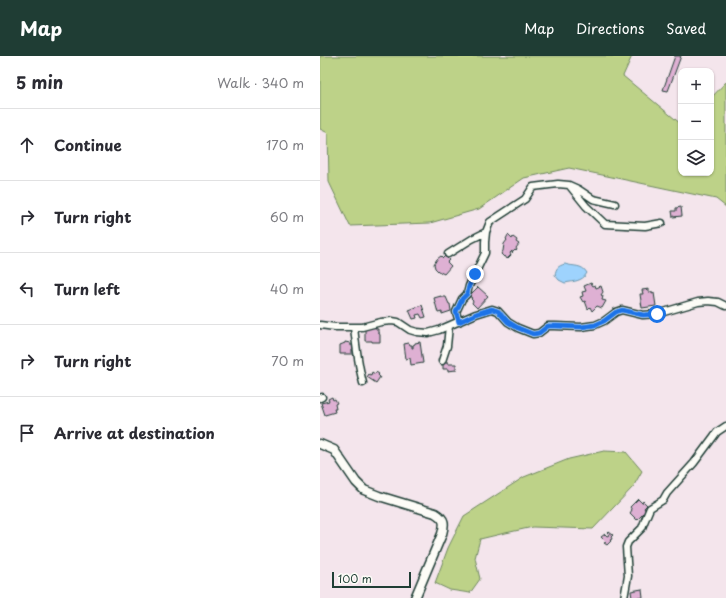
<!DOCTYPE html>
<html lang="en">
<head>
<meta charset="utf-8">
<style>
  body { margin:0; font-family:"Playpen Sans",sans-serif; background:#f2f2f3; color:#2b2b33 }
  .controls { position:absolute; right:12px; top:12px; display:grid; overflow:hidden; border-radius:8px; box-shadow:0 1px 3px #0004 }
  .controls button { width:36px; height:36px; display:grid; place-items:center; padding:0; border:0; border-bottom:1px solid #e1e1e2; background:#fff; color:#2b2b33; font:20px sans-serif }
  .scale { position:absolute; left:12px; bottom:10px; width:79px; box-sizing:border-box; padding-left:4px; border:2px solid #1f3d34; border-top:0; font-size:11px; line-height:14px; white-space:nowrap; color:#1f3d34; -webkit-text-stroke:3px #fdfcf7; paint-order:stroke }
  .stop { position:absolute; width:12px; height:12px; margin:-9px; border:3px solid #1a73e8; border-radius:50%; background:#fff }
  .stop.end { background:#1a73e8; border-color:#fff; box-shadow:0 1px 4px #0008 }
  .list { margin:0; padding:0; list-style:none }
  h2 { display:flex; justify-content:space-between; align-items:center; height:52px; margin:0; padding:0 16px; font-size:17px }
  h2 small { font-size:13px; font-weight:400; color:#7c7c81 }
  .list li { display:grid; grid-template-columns:26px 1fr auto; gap:12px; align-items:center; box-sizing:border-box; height:72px; padding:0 16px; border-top:1px solid #e1e1e2 }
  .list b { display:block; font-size:15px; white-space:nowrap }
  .list em { font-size:13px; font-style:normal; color:#7c7c81 }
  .icon { flex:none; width:22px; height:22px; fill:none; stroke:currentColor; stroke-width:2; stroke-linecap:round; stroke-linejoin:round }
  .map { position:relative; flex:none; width:406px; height:542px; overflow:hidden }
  header { display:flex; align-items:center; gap:24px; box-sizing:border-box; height:56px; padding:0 20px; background:#1f3d34; color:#fff }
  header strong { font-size:19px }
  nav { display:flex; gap:22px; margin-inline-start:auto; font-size:14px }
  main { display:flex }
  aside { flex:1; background:#fff }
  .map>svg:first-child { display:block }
</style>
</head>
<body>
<header>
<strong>Map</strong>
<nav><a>Map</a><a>Directions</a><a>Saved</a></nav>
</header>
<main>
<aside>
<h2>5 min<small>Walk · 340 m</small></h2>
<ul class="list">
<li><svg class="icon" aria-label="ahead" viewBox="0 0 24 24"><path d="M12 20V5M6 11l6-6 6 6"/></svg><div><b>Continue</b></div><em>170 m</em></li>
<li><svg class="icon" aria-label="right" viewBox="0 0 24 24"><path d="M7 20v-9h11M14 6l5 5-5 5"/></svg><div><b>Turn right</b></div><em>60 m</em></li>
<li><svg class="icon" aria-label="left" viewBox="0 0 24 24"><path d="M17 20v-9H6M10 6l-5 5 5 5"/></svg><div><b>Turn left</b></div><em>40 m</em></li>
<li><svg class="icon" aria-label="right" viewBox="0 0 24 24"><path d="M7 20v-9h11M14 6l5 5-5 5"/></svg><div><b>Turn right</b></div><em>70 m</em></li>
<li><svg class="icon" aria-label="arrive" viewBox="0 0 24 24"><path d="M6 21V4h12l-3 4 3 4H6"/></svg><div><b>Arrive at destination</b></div></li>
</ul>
</aside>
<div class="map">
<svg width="406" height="542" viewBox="0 0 406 542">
  <rect width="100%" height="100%" fill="#f4e5ec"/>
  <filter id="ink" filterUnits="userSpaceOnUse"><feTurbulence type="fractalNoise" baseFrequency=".025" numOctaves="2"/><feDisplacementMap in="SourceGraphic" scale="8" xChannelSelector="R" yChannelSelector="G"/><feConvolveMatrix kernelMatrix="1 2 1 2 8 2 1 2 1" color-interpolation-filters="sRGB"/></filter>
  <g filter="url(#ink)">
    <path fill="#bdd288" stroke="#6e885e" d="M0 0H312L303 20 361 68V117H391V42L406 26V151L396 143 249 112 204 122 159 153 110 167 30 170 9 126 8 77 0 73Z
      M284 395 306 396 322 415 313 431 273 473 213 471 181 478 160 483 155 502 160 523 150 537 130 534 115 527 128 492 144 460 204 421 249 403Z"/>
    <path fill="#9ed3fd" stroke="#6b97ad" d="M245 208C253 211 262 208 267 217 262 226 253 225 245 227L239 224 235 219C236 212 238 210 245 208Z"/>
    <path fill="#deb0d3" stroke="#1f3d34" d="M355 0H361L348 35 343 34Z
      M361 151 362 160 353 161 352 155H356V152Z
      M188 179 192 183 193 181 197 184 196 186 199 188 196 192 197 194 196 195 195 194 192 197V195L190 197 191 199 187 203 185 200 184 201 181 198 183 195 184 188 187 184 186 183Z
      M121 200 123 202 125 200 129 204 127 206 131 210 124 218 118 215 115 212 114 208 117 203Z
      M271 227 273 230 275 229 276 232 281 230 283 236 281 239 283 240 282 244 286 245 282 252 277 250 272 255 270 251 268 253 265 245 263 246 260 241 263 240 262 236 266 235 264 230Z
      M158 231 168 240 157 252 152 247 153 245 151 243 152 242 149 240Z
      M329 233V236H332V238L334 237 336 250 322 252 320 238H323L322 234Z
      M121 240V241H126L129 248H130L131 255 122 258V256L118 257 114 242Z
      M102 249 106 261 102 262 100 258 96 259 97 262 93 263 89 254Z
      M56 271V273H58V277H59L60 279V286H52V285H45V272Z
      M25 286 30 287V289H33V291H35V294H32V298H20V289L25 287Z
      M100 286 103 307 91 309 90 302 86 303 84 288 89 287 90 289H92V292H93V289L95 288V287Z
      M123 306H128V308H136V314L128 315V313H123Z
      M52 316 55 318 56 316 59 318 58 319 60 321 56 327 47 321 49 318 51 319Z
      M12 341 13 344 15 343 17 347 15 348 16 353H14L15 356 5 359 1 347 9 345 8 343Z
      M318 443 322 447 323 445 327 449 324 452 326 455 317 464 310 457 312 454 310 451Z
      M289 476 293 479 291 481 292 483 290 484 291 485 287 489 284 487 286 486 281 481 285 478 287 480 289 479 288 477Z
      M322 533 323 541 320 542H312L311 535Z"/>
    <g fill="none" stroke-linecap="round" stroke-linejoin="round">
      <g stroke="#1f3d34" stroke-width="9">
        <path id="minor" d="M249 129 258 133 273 143 295 148
          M166 176 170 166 205 143 213 131 221 130 238 128 249 129 266 150 285 168 325 170 342 167
          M128 198 152 183 166 176 165 186V197L149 230 147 238 142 243 136 256 139 266
          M0 269 15 271H42L61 266 72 265 78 266 90 274 97 276 108 277 119 274 156 258 172 253 178 255 188 266 198 272 213 278 219 277 228 270H235L261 271 275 269 284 265 296 256 302 254 323 259 337 258 378 246 388 245 398 246 406 250
          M34 271C36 290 38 308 43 327
          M122 305 127 290 129 270
          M0 342 2 341
          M304 542 308 520 306 491 308 486 322 472 325 464 330 452 343 444 347 437 374 407 397 376 406 370"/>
      </g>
      <g stroke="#1f3d34" stroke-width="11">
        <path id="secondary" d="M0 388 14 394 36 426 44 434 59 440 115 457C125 463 125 467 122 478L95 542"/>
      </g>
      <use href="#minor" stroke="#fdfcf7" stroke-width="6"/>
      <use href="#secondary" stroke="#fdfcf7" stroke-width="8"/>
    </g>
  </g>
  <g fill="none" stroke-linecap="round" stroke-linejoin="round" filter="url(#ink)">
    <path stroke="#1a73e8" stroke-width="5" d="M155 218 149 230 147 238 142 243 136 256 139 266 156 258 172 253 178 255 188 266 198 272 213 278 219 277 228 270H236L261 271 275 269 284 265 296 256 302 254 323 259 337 258"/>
  </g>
</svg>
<div class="controls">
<button>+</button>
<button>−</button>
<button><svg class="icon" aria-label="layers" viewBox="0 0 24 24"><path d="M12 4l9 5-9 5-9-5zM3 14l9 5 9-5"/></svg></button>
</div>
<div class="scale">100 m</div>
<div class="stop" style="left:337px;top:258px"></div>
<div class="stop end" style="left:155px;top:218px"></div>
</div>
</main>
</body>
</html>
